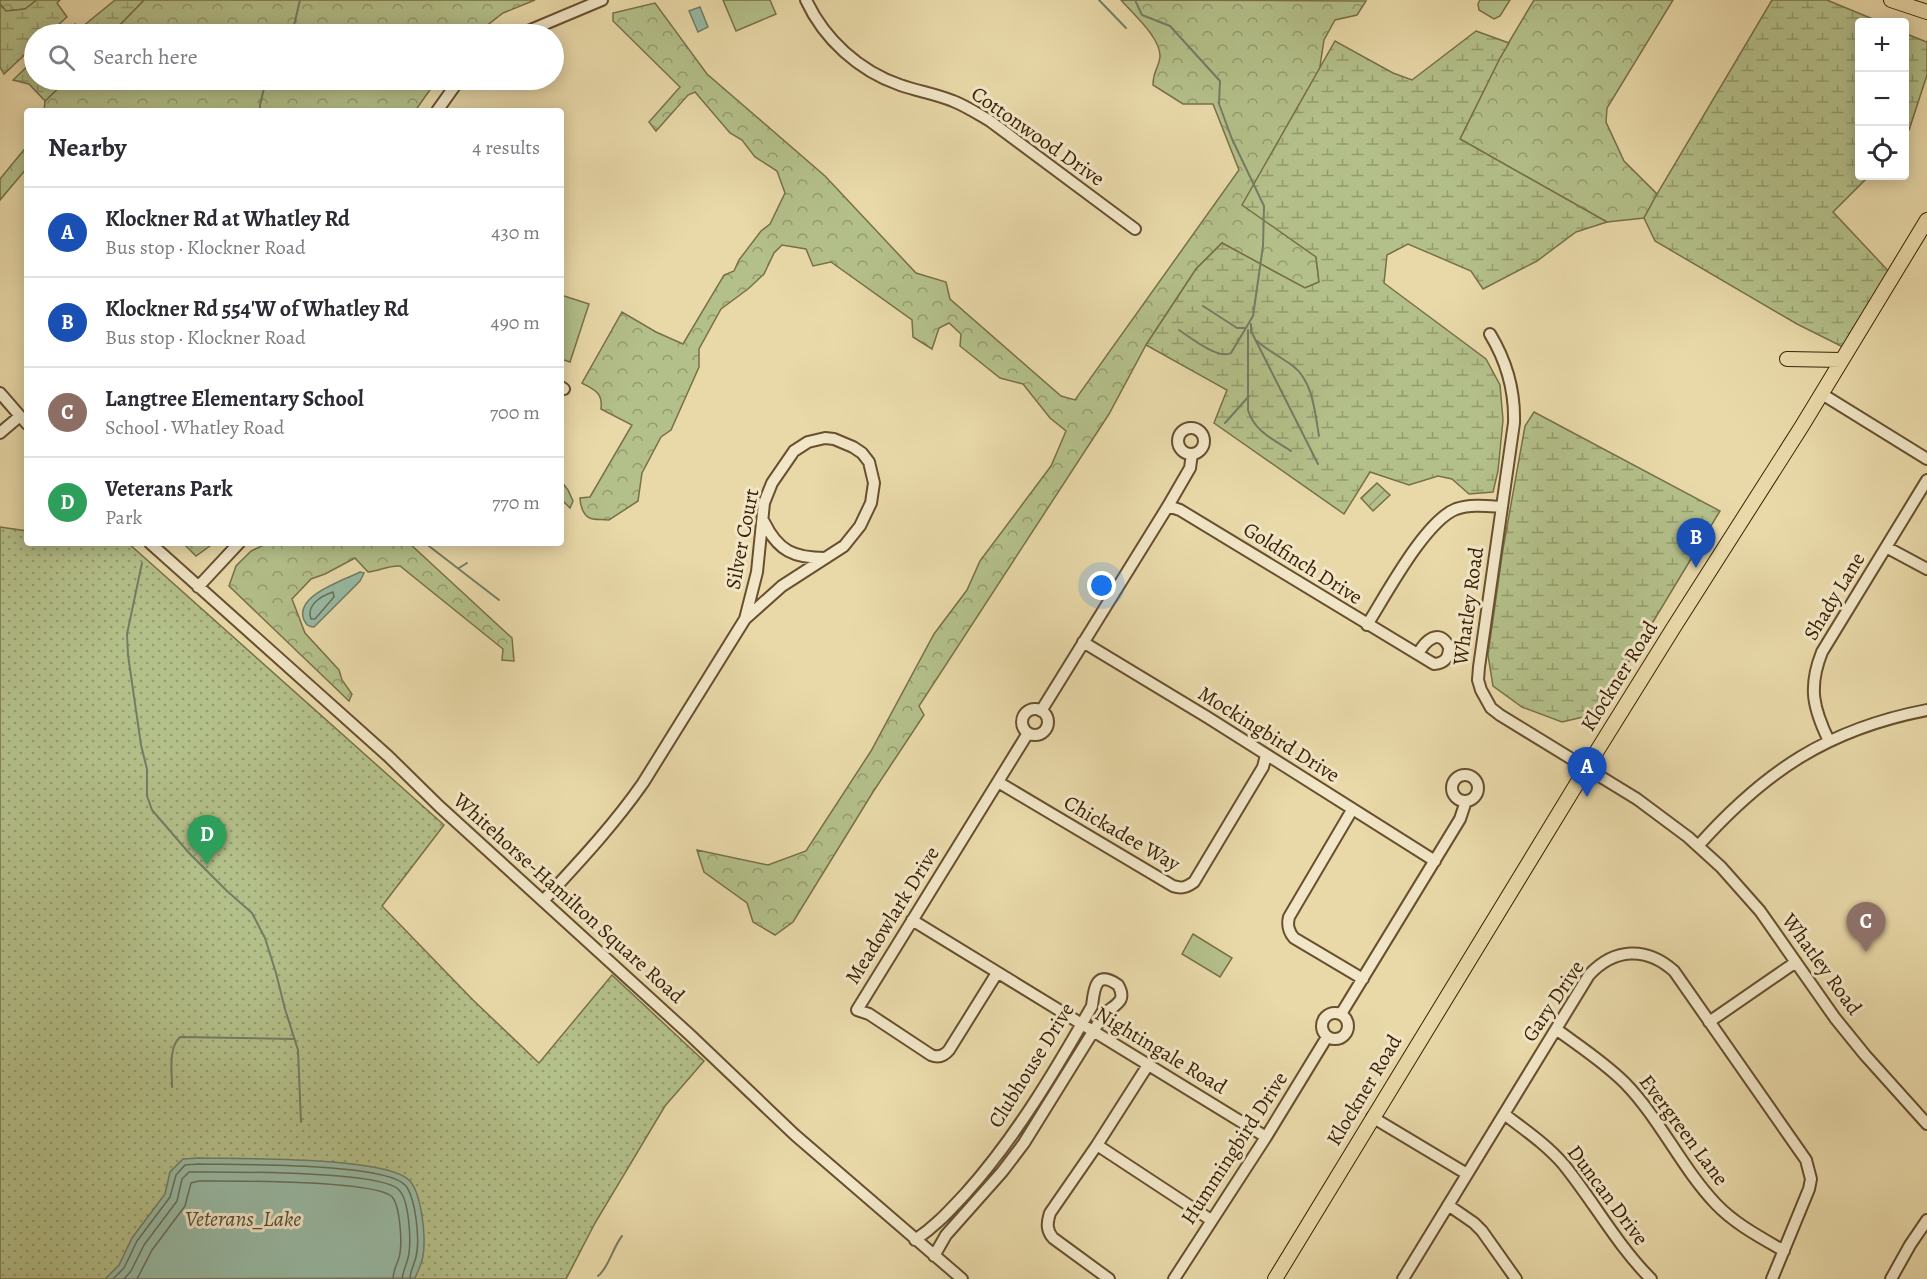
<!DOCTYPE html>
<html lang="en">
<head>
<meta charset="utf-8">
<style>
  body { margin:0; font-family:Alegreya,serif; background:#f7f7f7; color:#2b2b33 }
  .controls { position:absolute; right:18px; top:18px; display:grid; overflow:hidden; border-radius:6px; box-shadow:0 3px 15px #0003 }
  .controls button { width:54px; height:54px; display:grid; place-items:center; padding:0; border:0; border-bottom:2px solid #e1e1e2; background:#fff; color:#2b2b33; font:30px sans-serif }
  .you { position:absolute; left:1102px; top:586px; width:21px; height:21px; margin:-15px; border:4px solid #fff; border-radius:50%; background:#1a73e8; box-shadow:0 0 0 9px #1a73e833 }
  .badge { display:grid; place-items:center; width:39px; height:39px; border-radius:50%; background:#7c3aed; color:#fff; font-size:20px; font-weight:700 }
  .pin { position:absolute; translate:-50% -50px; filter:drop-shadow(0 2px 3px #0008) }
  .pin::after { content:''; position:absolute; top:32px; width:21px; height:18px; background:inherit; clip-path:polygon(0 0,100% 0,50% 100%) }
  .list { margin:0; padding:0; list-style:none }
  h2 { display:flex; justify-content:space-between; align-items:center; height:78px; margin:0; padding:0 24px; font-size:26px }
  h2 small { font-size:20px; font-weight:400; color:#7c7c81 }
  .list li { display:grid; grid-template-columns:39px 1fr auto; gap:18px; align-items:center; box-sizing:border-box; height:90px; padding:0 24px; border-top:2px solid #e1e1e2 }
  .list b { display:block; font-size:22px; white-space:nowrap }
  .list p { margin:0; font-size:20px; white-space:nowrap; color:#7c7c81 }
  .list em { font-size:20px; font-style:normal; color:#7c7c81 }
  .icon { flex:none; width:33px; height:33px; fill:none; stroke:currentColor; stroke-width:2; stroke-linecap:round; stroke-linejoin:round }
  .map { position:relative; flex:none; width:1927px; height:1279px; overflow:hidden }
  .search { position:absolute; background:#fff; box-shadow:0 3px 15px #0003; left:24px; top:24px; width:540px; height:66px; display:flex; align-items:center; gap:15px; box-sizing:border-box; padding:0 21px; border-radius:33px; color:#7c7c81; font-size:22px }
  .panel { position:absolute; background:#fff; box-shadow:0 3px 15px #0003; left:24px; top:108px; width:540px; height:438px; border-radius:6px }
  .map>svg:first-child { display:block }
</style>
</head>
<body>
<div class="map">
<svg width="1927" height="1279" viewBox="0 0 1927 1279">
  <defs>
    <pattern id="forest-crowns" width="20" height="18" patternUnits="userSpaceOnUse" patternTransform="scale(1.5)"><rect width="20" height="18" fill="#b4c08a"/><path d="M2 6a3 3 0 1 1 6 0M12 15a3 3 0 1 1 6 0" fill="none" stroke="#949c6f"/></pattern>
    <pattern id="wetland-marsh" width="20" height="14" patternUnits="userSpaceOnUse" patternTransform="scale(1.5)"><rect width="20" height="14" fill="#b4c08a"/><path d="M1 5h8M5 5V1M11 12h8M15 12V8" fill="none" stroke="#949c6f"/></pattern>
    <pattern id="park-dots" width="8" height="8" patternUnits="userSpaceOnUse" patternTransform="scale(1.5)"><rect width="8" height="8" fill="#b4c08a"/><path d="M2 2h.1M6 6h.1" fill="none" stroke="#949c6f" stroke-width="1.8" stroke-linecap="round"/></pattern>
    <pattern id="garden-furrows" width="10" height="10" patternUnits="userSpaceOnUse" patternTransform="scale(1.5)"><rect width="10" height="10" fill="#b4c08a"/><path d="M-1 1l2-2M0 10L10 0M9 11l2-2" fill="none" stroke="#949c6f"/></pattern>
  </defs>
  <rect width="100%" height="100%" fill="#e9d9a9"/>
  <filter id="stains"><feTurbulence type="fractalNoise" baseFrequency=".00333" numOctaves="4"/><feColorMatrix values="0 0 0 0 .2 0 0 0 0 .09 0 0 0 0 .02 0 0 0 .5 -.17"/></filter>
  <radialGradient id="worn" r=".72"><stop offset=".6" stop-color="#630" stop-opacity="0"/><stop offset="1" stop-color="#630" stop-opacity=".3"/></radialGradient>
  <path fill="#b4c08a" stroke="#787048" stroke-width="1.5" d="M723 0H770L776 14 736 31Z
    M1480 0H1510L1500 16 1494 19 1479 10 1478 4Z
    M561 295 589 304 570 362 561 359Z
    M1193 934 1232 958 1220 977 1182 954Z"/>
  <path fill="url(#forest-crowns)" stroke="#787048" stroke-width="1.5" d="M0 0H37L25 9 5 11 0 4Z
    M144 0H535L503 13 476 34H111Z
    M1121 0 1366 1 1357 15 1335 20 1324 40 1320 66 1316 257 1319 282 1305 288 1222 243 1196 269 1146 345 1109 414 919 706 924 715 873 792 793 922 775 935 753 922 747 903 704 872 697 850 768 865 806 851 871 751 934 634 967 590 980 561 1051 466 1066 431 1050 418 1023 384 1000 378 960 346 961 334 949 323 939 328 932 349 913 337 912 320 831 262 813 266 806 249 782 245 774 253 764 274 748 289 721 309 699 349V367L671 430 661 437 642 473 638 501 609 520C603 519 598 520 593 519 584 518 580 506 580 498L590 497 632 425 601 409C603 392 594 390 582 383L622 312 656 332 683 344 724 275 734 271 739 260 761 231 770 224 785 193 777 171 755 157 742 140 730 133 695 92 688 95 656 131 649 122 680 87 613 21V13L655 3 707 74 825 176 916 273 946 282 950 299 1061 396 1075 400 1239 170 1213 104H1183L1153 85C1153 70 1159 68 1160 57 1161 38 1133 14 1121 0Z
    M1534 0H1673L1607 108 1606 122 1624 161 1657 194 1644 218 1607 222 1460 139 1500 57Z
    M67 80H437L415 111H44L45 101Z
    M27 146V168L0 200V179Z
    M561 481 568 490 573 501 570 508 561 499Z
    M183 543H214L196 556Z
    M268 543H409L512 638 514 661 502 660 503 649 400 566C389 565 379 571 368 572L355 558 325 574 311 579 292 599 305 633 339 670 342 680 352 694 349 701 229 586 236 566 251 551Z"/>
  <path fill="url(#wetland-marsh)" stroke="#787048" stroke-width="1.5" d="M37 0H60L57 3 67 17 48 34H34V46L4 74 0 67V4L6 11 25 9Z
    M115 0H144L111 34H63L75 24 77 31Z
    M1772 0H1827L1880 22H1860V156L1856 161 1859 163 1860 176H1869L1833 212 1894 277 1849 350 1797 324 1655 241 1644 218 1657 194Z
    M1476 31 1509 43 1500 58 1460 139 1607 222 1576 232 1537 261 1483 289 1471 271 1408 244 1387 255 1384 283 1486 359 1500 385 1503 420 1498 471 1493 492 1469 494 1452 479 1438 476 1409 485 1370 472 1344 514 1214 423 1227 390 1146 345 1196 269 1222 243 1305 288 1319 282 1316 257 1242 205 1335 41 1393 73 1412 80Z
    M1904 33 1927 42V75L1909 130 1905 131Z
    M34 60V80H67L45 101 29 84 13 80Z
    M1534 412 1720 511 1610 693 1583 717 1562 722 1522 707 1493 686 1488 655 1503 549 1525 426Z"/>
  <path fill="url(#park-dots)" stroke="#787048" stroke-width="1.5" d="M0 527 27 531V543H128L444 825 382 906 473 1000 539 1063 612 975 704 1061 665 1106 595 1223 566 1279H0Z"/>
  <path fill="url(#garden-furrows)" stroke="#787048" stroke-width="1.5" d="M1377 483 1390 495 1373 511 1361 498Z"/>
  <path fill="#98baa5" stroke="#737d65" stroke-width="1.5" d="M700 7 708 27 698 32 689 11Z
    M360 572 364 573 360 581 314 627C309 627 306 625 304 620 296 601 325 588 338 582 345 578 353 576 360 572Z
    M199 1158C236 1159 388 1156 410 1181 422 1195 426 1238 423 1256 422 1263 418 1271 415 1278L105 1279 119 1265 132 1238 165 1194 170 1172 183 1159Z"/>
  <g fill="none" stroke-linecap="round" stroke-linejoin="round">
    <path stroke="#6a6e56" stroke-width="1.5" d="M333 592 334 597 315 619H311C306 605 321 596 333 592Z
      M113 1279 124 1268 137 1241 170 1197 176 1175 185 1165 199 1164C233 1165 388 1162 406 1186 416 1200 420 1241 416 1257 414 1265 410 1271 410 1279
      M124 1279 131 1271 144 1245 177 1201 182 1179 189 1172H199C231 1172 382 1171 399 1190 409 1200 411 1238 409 1253 408 1262 403 1270 402 1279
      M137 1279 152 1250 185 1206 191 1183 199 1181C228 1181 381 1180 393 1198 400 1208 402 1241 400 1253 399 1262 393 1269 393 1279"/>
    <path stroke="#737d65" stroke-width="2" d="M1099 0 1126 28
      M1135 0 1142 15 1170 26 1220 81 1219 104 1232 139 1264 206 1263 246 1253 316 1231 353C1219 360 1191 338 1179 330
      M292 34 300 0
      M260 111V105L266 80
      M1203 306 1237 328H1246
      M1251 324V331L1318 464
      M1248 330V410C1254 431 1274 440 1291 451
      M1257 341C1268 351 1281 357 1293 366 1313 381 1315 413 1319 436
      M1225 423 1249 396
      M425 543 499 600
      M142 563 127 634 128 655 141 745 147 769V796L152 810 189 853 227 891 252 913 265 938 276 973 285 1009 298 1050 301 1122
      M459 568 467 563
      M172 1087C172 1072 168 1048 180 1037L294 1039
      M598 1276C608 1269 613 1247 622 1236"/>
    <g stroke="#674f2f" stroke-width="14">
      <path id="minor" d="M806 0C824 39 859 71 900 85 917 91 936 94 953 101 966 106 978 114 990 121L1135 229
        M521 34 602 0
        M437 111 459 80
        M1490 334C1507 362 1515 391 1514 423L1479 667 1478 680 1481 690 1491 708 1500 715 1637 799 1688 837 1721 867 1760 911 1835 1018 1865 1055 1927 1124
        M561 387 564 389
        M0 393 27 424
        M1822 394 1927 459
        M1178 441a13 13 0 1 1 26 0a13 13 0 1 1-26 0Z
        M0 433 20 416
        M1168 506 1180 510 1434 664C1445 663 1449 658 1449 647 1439 627 1425 641 1418 654
        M764 522C778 551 794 558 825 558
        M150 543 388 756 440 807 689 1034 795 1135 962 1279
        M1886 547 1927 569
        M198 587 239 543
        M1367 625C1386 595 1425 521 1456 509 1471 504 1487 506 1502 507
        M1083 642 1207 717 1435 861
        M1022 722a13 13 0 1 1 26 0a13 13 0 1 1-26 0Z
        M1041 711 1168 506 1190 468 1192 454
        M1829 741C1813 708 1808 687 1822 652L1927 480
        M1452 788a13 13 0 1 1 26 0a13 13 0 1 1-26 0Z
        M998 782 1173 886C1182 889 1187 887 1194 882L1263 767 1266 755
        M1352 810 1289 917C1287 925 1288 931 1294 938L1363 979
        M1698 846C1765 771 1828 729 1927 710
        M543 901C578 863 613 826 643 783L745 619 782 586 844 546 860 526 871 503 874 483 869 462 862 453 853 447 834 439 825 438 808 442 794 451 772 483 764 503 757 572 745 619
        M912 920 1266 1137
        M997 973 949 1050C944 1056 938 1058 931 1055L869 1014 857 1010 1028 733
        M1322 1026a13 13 0 1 1 26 0a13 13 0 1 1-26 0Z
        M1341 1014 1460 819 1466 801
        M1709 1022 1796 962
        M1556 1029C1579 1046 1604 1062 1625 1083 1660 1119 1681 1167 1716 1204 1735 1224 1760 1237 1784 1251
        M1504 1114C1525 1130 1547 1145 1564 1165 1594 1202 1617 1245 1651 1279
        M1372 1117 1467 1174
        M1097 1145 1211 1220
        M1448 1205 1474 1223 1482 1231 1516 1279
        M915 1240C936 1226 949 1211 966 1193 1016 1137 1055 1071 1092 1006 1094 990 1095 969 1118 985 1128 1002 1114 1005 1104 1014L1024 1143 1002 1172 946 1235 934 1256
        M1109 1279 1053 1238C1046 1230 1047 1223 1050 1213L1097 1145 1148 1065
        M1174 1279 1266 1137 1327 1037
        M1403 1279 1589 975C1614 948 1646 946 1674 971L1806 1160 1811 1179 1809 1189 1772 1279
        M1891 1279 1910 1245 1927 1220"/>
    </g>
    <g stroke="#3c2106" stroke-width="16">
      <path id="major" d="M1891 0 1927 12
        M1787 359 1842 360
        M1275 1279 1587 767 1674 627 1802 426 1927 220"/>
    </g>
    <use href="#minor" stroke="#f1e6c7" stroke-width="10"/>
    <use href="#major" stroke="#e9d9a9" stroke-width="14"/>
  </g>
  <g text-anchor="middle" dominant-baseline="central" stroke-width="6" stroke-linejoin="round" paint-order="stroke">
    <g font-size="21" fill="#3c2106" stroke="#f1e6c7">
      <text transform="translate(1038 136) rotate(35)">Cottonwood Drive</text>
      <text transform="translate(742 539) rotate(-79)">Silver Court</text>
      <text transform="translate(1303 563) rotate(32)">Goldfinch Drive</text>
      <text transform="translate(1834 596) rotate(-59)">Shady Lane</text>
      <text transform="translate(1468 606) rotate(-82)">Whatley Road</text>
      <text transform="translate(1619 676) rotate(-58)">Klockner Road</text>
      <text transform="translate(1269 734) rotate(32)">Mockingbird Drive</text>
      <text transform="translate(1122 833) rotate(30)">Chickadee Way</text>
      <text transform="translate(569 898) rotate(42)">Whitehorse-Hamilton Square Road</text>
      <text transform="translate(892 915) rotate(-58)">Meadowlark Drive</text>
      <text transform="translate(1822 964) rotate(54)">Whatley Road</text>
      <text transform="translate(1553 1001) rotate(-56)">Gary Drive</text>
      <text transform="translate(1161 1050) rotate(31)">Nightingale Road</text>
      <text transform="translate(1031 1065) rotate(-58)">Clubhouse Drive</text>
      <text transform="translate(1364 1090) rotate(-59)">Klockner Road</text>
      <text transform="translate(1684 1130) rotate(53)">Evergreen Lane</text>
      <text transform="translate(1234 1148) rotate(-57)">Hummingbird Drive</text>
      <text transform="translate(1608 1195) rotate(53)">Duncan Drive</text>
    </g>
    <g font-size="22" font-style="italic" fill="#584f36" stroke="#f1e6c7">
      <text x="243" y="1219">Veterans_Lake</text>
    </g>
  </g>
  <rect width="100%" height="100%" filter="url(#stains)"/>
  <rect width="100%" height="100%" fill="url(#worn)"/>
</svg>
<div class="controls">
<button>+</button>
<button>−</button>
<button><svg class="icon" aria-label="locate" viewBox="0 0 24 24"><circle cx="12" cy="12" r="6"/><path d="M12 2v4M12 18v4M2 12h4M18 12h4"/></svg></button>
</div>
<div class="you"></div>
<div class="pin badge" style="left:1587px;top:797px;background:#1a4fb4">A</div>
<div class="pin badge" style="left:1696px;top:568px;background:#1a4fb4">B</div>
<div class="pin badge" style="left:1866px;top:952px;background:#8d6e63">C</div>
<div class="pin badge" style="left:207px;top:865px;background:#2e9e5b">D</div>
<div class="search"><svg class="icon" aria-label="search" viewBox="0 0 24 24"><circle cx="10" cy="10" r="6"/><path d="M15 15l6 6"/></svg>Search here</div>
<section class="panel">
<h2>Nearby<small>4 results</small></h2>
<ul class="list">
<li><span class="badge" style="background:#1a4fb4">A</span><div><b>Klockner Rd at Whatley Rd</b><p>Bus stop · Klockner Road</p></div><em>430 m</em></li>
<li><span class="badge" style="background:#1a4fb4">B</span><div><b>Klockner Rd 554'W of Whatley Rd</b><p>Bus stop · Klockner Road</p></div><em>490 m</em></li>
<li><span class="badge" style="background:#8d6e63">C</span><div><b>Langtree Elementary School</b><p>School · Whatley Road</p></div><em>700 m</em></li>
<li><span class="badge" style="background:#2e9e5b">D</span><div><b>Veterans Park</b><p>Park</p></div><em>770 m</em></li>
</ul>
</section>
</div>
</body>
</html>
